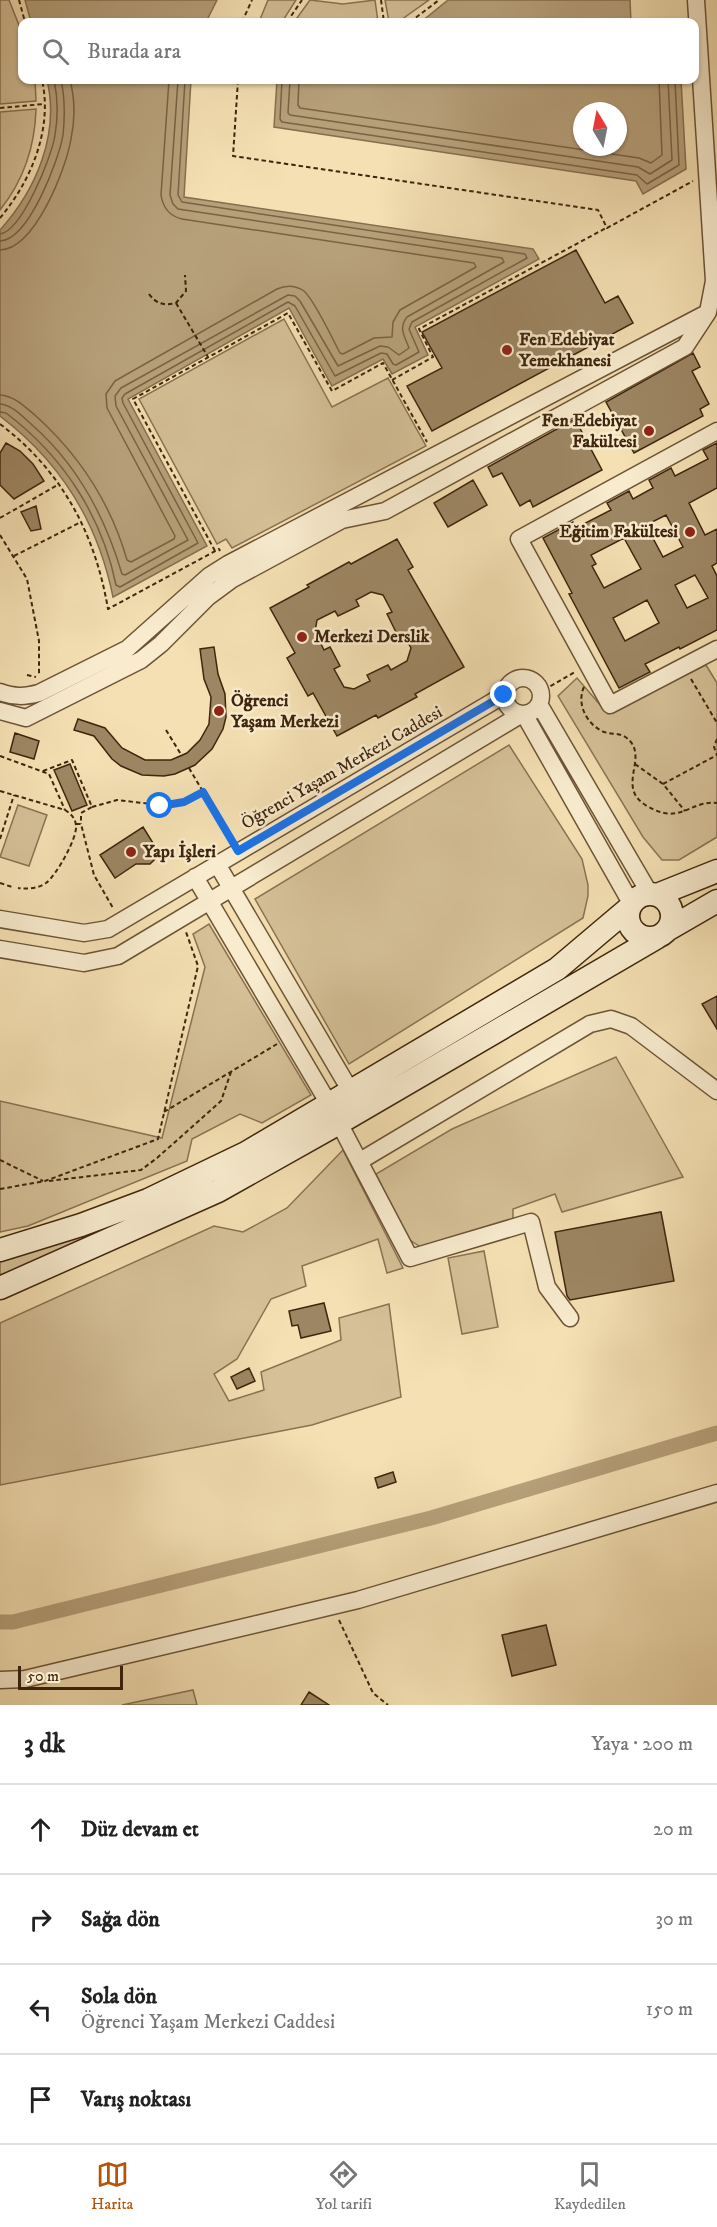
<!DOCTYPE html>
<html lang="tr">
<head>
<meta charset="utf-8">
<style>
  body { margin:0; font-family:"IM FELL DW Pica",serif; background:#f2f2f2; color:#222 }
  .compass { position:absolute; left:573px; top:102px; width:54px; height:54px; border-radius:50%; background:#fff; box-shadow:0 2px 4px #0004; rotate:350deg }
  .scale { position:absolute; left:18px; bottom:15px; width:105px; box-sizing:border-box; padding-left:6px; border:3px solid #3f250c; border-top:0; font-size:16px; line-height:21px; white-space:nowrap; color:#3f250c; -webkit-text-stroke:4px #f8ebce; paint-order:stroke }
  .stop { position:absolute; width:18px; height:18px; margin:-14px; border:4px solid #1a73e8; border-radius:50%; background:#fff }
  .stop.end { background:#1a73e8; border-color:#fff; box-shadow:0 2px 6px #0008 }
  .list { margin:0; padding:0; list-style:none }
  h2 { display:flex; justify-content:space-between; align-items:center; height:78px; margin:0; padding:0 24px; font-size:26px }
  h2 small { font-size:20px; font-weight:400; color:#767676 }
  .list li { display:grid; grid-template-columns:39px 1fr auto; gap:18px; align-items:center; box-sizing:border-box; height:90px; padding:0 24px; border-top:2px solid #e0e0e0 }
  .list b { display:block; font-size:22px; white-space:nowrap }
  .list p { margin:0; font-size:20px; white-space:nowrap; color:#767676 }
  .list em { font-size:20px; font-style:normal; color:#767676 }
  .icon { flex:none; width:33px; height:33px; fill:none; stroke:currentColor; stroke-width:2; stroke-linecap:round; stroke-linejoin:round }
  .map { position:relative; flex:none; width:717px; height:1705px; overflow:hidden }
  .search { position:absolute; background:#fff; box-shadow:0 2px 4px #0004; left:18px; right:18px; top:18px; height:66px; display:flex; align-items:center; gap:15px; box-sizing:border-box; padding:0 21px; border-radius:12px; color:#767676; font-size:22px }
  .sheet { height:438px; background:#fff }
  nav { display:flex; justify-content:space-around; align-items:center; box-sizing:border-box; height:84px; border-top:2px solid #e0e0e0; background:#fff; font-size:16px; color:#767676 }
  nav a { display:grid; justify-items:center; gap:3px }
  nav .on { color:#b45309 }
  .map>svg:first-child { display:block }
</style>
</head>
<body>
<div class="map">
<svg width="717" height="1705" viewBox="0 0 717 1705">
  <rect width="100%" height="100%" fill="#f4e0b3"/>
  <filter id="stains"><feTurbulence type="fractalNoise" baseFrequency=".00333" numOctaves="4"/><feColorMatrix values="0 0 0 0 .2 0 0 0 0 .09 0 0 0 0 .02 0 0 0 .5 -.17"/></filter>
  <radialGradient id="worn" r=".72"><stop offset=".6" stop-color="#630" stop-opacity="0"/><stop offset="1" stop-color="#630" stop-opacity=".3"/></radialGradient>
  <path fill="#d5c097" stroke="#8a7252" stroke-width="1.5" d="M0 0H9L22 33V80H35L36 101 0 104Z
    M268 0H296L282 22H259Z
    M310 0 343 4 375 0 378 22H294Z
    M385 0H429L398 22H389Z
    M36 109C35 146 24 180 0 210V112Z
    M284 319 332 407 388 378 426 446 232 548 226 539 217 544 139 399Z
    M706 665 717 683V837L679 860H662L643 837 558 696 577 678 608 714Z
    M509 745 582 859 588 885V896L583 918 349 1064 255 899Z
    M18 805 47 815 29 866 0 857Z
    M209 924 311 1095 262 1123 240 1114 192 1139 187 1161 28 1226 0 1232V1101L162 1138 205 967 193 934Z
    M616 1057 683 1177 562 1212 555 1194 513 1209V1223L425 1250 407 1238 376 1174 452 1129Z
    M343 1150 403 1268 387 1273 378 1239 302 1266 306 1286 271 1299 237 1359 214 1374 229 1401 264 1390 261 1372 341 1340 339 1318 389 1304 401 1397 312 1425 0 1485V1323L214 1226 243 1232 287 1208Z
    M197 1190 0 1278V1257Z
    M484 1251 498 1327 462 1334 448 1258Z
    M193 1690 197 1705H122Z"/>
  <path fill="#b6a07a" stroke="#866f4e" stroke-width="1.5" fill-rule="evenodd" d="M25 0H217L206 22H31Z
    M448 0H630L631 22H421Z
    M47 80H191L184 197 533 249 539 259 415 327 428 355 392 374 383 359 332 386 289 308 128 399 207 546 113 597C98 523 61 462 0 416V230C36 190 60 134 47 80Z
    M277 80H681L686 169 643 194 636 181 274 127ZM582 111H618V147H582Z"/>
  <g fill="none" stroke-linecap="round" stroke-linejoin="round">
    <path stroke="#7a6243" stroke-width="1.5" d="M282 80 280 119 282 122 637 175 647 184 679 165 675 80
      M290 80 288 113 290 115 638 167 650 174 672 160 668 80
      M299 80 298 105 300 108 639 158 651 163 662 155 659 80
      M0 234C22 231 52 156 55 135 58 117 58 98 54 80
      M0 241C29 240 59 159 63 135 65 116 65 98 61 80
      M0 250C35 249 66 169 71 139 75 120 75 99 70 80
      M0 395C15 396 25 407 36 416 79 455 111 504 127 560L131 562 174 539 175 536 107 408 106 394 115 381 277 289C286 285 295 285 304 291 315 301 332 338 340 353L343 354 374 338 392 337 393 322 400 310 476 267 474 263 182 219C169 216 163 208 161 195L169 80
      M0 404C12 405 22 416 31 424 77 464 105 516 122 574L125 575 188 540 116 406 115 396 121 388 288 295 295 296 300 301 338 366 380 346 388 347 399 355 409 348C405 337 398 328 407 317L504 262 502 258 178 209 173 204 170 195 178 80
      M0 412 6 413C63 456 102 516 116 585L120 587 198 543 123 403 122 398 125 394 288 302 295 306 335 376 381 353 387 354 393 364 396 365 419 352 409 329 412 322 527 258 525 254 182 202 178 195 185 80"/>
    <path stroke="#b6a07a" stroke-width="15" d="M0 1622H13L431 1518 717 1433"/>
  </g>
  <path fill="#9d8663" stroke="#3f250c" stroke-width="1.5" fill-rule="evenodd" d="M576 250 605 303 618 296 633 323 432 431 407 386 442 368 422 332Z
    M693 353 700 367 692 371 709 404 700 409 703 416 634 453 606 402Z
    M575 419 602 470 533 507 530 500 520 506 502 473 493 477 488 467Z
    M6 443 20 451 33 464 44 481 14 499 0 485V453Z
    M717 443V488L689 503 705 535 717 529V563L712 566 717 576V630L680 649 679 647 645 664 650 672 619 688 569 594 572 593 543 538 573 522 576 528 611 510 607 503 629 491 633 499 653 488 649 480 671 468 675 476 708 459 703 450ZM666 515 683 547 663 557 646 525ZM624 538 641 569 604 588 592 566 596 564 591 555ZM695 575 708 598 687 608 675 585ZM647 600 659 623 625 641 613 618Z
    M473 480 487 505 448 527 434 503Z
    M36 506 41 529 31 531 21 512Z
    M397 539 413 567 408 570 464 667 415 694 417 697 378 718 376 715 337 736 313 693 308 696 287 658 295 653 270 608 309 587 307 585 349 562 351 564ZM371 592 383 595 392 612 387 614 397 634 402 632 411 648 407 661 391 670 388 665 367 675 370 681 354 689 344 687 334 669 340 666 330 647 324 650 315 632 317 620 335 611 338 616 359 606 356 600Z
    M214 647 218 674 225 694 226 717 223 729 212 749 195 765 175 774 164 776 142 775 121 766 112 759 94 736 74 730 78 719 105 728 122 748 145 760H171L187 753 200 740 209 724 211 697 204 679 200 649Z
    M15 733 39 741 34 759 10 752Z
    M70 764 87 805 72 811 54 770Z
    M143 827 158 851 156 858 150 864H136L115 878 100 855Z
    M717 996V1029L702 1004Z
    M661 1212 674 1281 570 1300 567 1296 555 1232Z
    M324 1303 331 1331 301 1338 298 1325 292 1326 289 1311Z
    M249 1368 255 1381 237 1389 231 1377Z
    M393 1472 396 1482 378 1488 375 1478Z
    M546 1625 556 1665 512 1676 502 1635Z
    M309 1692 329 1705H301Z"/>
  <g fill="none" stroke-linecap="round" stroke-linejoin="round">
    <g stroke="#6c5436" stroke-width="19">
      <path id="street" d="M717 431 519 539 610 705 717 649
        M505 696a18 18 0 1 1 36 0a18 18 0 1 1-36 0Z
        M0 692C14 697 24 697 39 693L127 649 209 576 228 564 705 314
        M539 704 650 894
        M0 711 26 718 141 660 161 644 208 597 231 580 342 520 385 511 685 347 708 312 714 281 696 0
        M524 714 631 903
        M217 864 350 1090
        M195 877 329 1104
        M0 919 84 933 108 929 504 695
        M0 949 84 963 118 956 522 714
        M339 1123 410 1258 531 1222 547 1287 570 1318
        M360 1161 590 1024 611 1019 631 1026 717 1091
        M0 1680 25 1679 358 1600 717 1493"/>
    </g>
    <g stroke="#3f250c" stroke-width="25">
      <path id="secondary" d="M628 916a22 22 0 1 1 44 0a22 22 0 1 1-44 0Z
        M657 895 717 871
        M667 930 717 901
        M0 1250 81 1225 148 1200 246 1153 557 969 628 909
        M0 1288 218 1191 339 1123 656 938"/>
    </g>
    <path stroke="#3f250c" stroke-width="2" stroke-dasharray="4.5 3" stroke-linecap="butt" d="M19 0 25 22
      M381 0 384 22
      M242 22 252 0
      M287 22 302 0
      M410 22 439 0
      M238 80 233 156 598 210 607 228 693 181
      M0 108 44 104
      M0 218C31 181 53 129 42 80
      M149 294C156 304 165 306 176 303L186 291 185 275
      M176 303 208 357
      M392 380 433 357 419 329 606 228
      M0 424C62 471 95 533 108 609L219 549 220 551
      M0 518 59 484
      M0 535 27 579 39 641V675
      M215 551 133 399 288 313 332 391 383 363 427 442
      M14 556 81 522
      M27 675 36 677
      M691 679 717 723
      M584 687C576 704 587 725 604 732 614 735 622 732 630 741 647 760 616 788 647 806 681 826 689 800 717 803
      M544 690 575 672
      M166 730 182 756
      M717 739 714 747 717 755
      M0 756 49 774 65 810
      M635 764 663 784 685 811
      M189 768 231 839
      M43 771 72 760 92 807 81 813V824
      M663 784 717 755
      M0 791 65 810C71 814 75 818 76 825 78 837 56 876 46 883 37 889 28 889 18 888
      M92 807 117 800 168 806 184 802 203 792
      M76 824H81L94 875 113 908
      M0 839 14 795
      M0 883 12 887
      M164 1112 277 1044
      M0 1160 43 1181
      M49 1181 141 1170 157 1158 221 1101 231 1072
      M0 1189 45 1181 158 1139 198 966 186 932
      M339 1620 373 1693 388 1705"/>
    <use href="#street" stroke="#f8ebce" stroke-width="16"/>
    <use href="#secondary" stroke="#f8ebce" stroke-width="22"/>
  </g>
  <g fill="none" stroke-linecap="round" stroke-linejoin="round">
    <path stroke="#1a73e8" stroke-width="8" d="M160 806 184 802 203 792 238 851 504 695"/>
  </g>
  <g fill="#8f2418" stroke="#f8ebce" stroke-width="2">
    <circle cx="507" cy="350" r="6"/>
    <circle cx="649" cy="431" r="6"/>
    <circle cx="690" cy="532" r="6"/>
    <circle cx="302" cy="637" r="6"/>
    <circle cx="219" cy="711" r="6"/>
    <circle cx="131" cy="852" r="6"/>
  </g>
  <g text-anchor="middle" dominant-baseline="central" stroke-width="5" stroke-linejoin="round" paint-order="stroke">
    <g font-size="18" font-weight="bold" fill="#3f250c" stroke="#f8ebce" text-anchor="start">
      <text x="519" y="340">Fen Edebiyat<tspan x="519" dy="21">Yemekhanesi</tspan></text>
      <text x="637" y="421" text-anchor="end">Fen Edebiyat<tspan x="637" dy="21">Fakültesi</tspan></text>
      <text x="678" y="532" text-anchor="end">Eğitim Fakültesi</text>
      <text x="314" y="637">Merkezi Derslik</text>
      <text x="231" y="701">Öğrenci<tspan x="231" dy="21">Yaşam Merkezi</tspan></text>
      <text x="143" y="852">Yapı İşleri</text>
    </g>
    <g font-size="18" fill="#3f250c" stroke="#f8ebce">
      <text transform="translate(342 768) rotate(-30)">Öğrenci Yaşam Merkezi Caddesi</text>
    </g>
  </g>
  <rect width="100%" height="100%" filter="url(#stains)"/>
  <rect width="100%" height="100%" fill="url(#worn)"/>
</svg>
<svg class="compass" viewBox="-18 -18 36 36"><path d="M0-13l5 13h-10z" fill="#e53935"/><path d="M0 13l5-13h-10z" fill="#767676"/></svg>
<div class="scale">50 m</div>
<div class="stop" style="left:160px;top:806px"></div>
<div class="stop end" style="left:504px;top:695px"></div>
<div class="search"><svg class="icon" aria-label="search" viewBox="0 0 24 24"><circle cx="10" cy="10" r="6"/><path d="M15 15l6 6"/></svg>Burada ara</div>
</div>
<section class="sheet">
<h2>3 dk<small>Yaya · 200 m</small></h2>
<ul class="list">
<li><svg class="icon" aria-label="ahead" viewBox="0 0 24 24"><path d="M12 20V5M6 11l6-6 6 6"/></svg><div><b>Düz devam et</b></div><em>20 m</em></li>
<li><svg class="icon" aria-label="right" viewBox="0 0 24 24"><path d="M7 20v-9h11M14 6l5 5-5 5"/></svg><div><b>Sağa dön</b></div><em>30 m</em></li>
<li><svg class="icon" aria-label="left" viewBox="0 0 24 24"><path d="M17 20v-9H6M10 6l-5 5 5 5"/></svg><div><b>Sola dön</b><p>Öğrenci Yaşam Merkezi Caddesi</p></div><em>150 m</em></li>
<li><svg class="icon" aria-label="arrive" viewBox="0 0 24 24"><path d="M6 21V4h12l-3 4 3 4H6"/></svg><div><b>Varış noktası</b></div></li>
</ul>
</section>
<nav>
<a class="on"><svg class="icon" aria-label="map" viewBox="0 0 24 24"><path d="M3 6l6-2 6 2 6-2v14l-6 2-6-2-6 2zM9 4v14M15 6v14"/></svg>Harita</a>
<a><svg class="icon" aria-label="directions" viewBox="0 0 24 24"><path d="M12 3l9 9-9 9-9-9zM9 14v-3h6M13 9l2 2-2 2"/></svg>Yol tarifi</a>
<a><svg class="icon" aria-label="saved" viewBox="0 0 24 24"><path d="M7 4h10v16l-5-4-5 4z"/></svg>Kaydedilen</a>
</nav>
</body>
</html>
